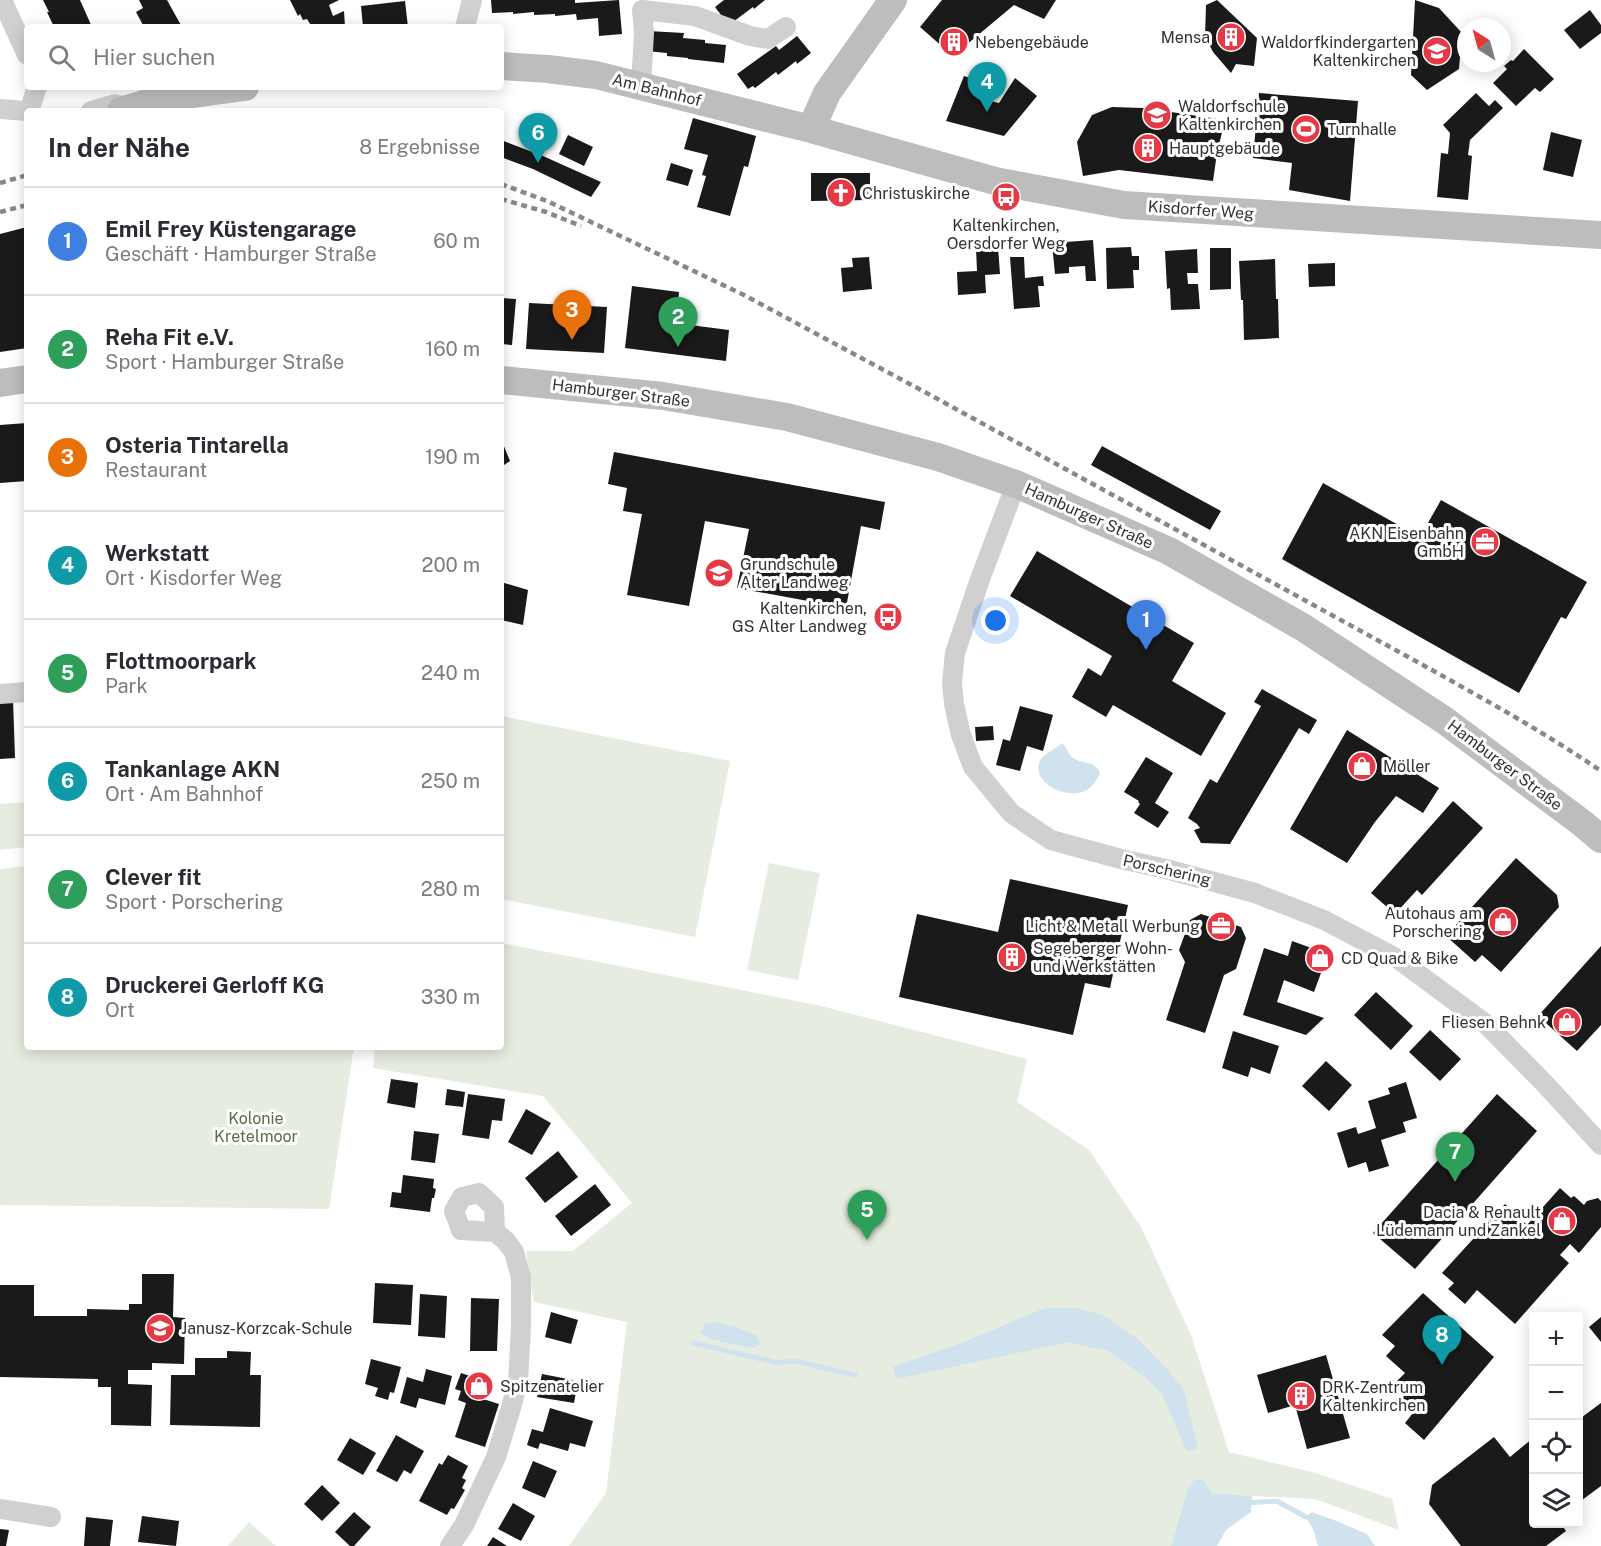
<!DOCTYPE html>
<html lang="de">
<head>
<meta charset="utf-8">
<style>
  body { margin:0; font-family:"Public Sans",sans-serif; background:#f7f7f7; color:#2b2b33 }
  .controls { position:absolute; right:18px; bottom:18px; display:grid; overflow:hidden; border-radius:6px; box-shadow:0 3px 15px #0003 }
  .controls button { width:54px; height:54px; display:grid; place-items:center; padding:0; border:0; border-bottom:2px solid #e1e1e2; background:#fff; color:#2b2b33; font:30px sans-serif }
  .compass { position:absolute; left:1457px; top:18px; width:54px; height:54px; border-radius:50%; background:#fff; box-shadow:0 3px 15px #0003; rotate:324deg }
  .you { position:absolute; left:996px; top:621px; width:21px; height:21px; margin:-15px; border:4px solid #fff; border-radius:50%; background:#1a73e8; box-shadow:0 0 0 9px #1a73e833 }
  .badge { display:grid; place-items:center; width:39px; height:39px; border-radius:50%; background:#e63946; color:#fff; font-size:20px; font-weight:700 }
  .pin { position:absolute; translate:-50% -50px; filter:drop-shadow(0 2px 3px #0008) }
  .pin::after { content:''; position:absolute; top:32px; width:21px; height:18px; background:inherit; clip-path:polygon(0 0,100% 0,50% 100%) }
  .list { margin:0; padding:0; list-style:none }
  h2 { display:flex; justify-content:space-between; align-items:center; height:78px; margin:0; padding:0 24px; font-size:26px }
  h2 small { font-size:20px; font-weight:400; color:#7c7c81 }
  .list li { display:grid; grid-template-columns:39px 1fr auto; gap:18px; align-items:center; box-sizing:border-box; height:108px; padding:0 24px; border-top:2px solid #e1e1e2 }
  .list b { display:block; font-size:22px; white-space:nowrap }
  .list p { margin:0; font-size:20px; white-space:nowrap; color:#7c7c81 }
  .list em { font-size:20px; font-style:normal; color:#7c7c81 }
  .icon { flex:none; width:33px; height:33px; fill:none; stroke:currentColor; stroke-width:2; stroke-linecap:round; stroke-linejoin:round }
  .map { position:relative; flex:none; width:1601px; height:1546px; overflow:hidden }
  .search { position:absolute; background:#fff; box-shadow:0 3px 15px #0003; left:24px; top:24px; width:480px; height:66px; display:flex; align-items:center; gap:15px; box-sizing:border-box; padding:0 21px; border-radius:6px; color:#7c7c81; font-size:22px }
  .panel { position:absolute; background:#fff; box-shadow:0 3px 15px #0003; left:24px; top:108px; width:480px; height:942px; border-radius:6px }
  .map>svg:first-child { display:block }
</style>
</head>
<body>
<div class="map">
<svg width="1601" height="1546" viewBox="0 0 1601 1546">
  <rect width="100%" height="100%" fill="#fff"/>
  <path fill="#e6ecdf" d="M501 716 730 761 695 937 501 899Z
    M27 802V847L0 850V804Z
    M769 863 820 873 798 980 747 970Z
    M27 866V1047H354L329 1209 0 1205V869Z
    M501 943 817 1005 1027 1059 1017 1102 1089 1150 1142 1229 1191 1335 1229 1452 1316 1473 1392 1499 1399 1530 1315 1499 1252 1496 1212 1493 1203 1480H1194L1188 1488 1171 1546H569L606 1493 627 1322 534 1302 526 1251H573L632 1203 543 1096 373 1068 375 1047H501Z
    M249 1522 276 1546H228Z"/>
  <path fill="#cfe2ee" d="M1062 743C1068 748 1068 756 1075 759 1085 765 1096 760 1100 774 1096 780 1092 788 1085 791 1067 800 1030 782 1040 761 1043 754 1056 749 1062 743Z
    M1045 1308H1075L1103 1315 1139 1340 1167 1369 1184 1390 1198 1448 1187 1451 1162 1394 1146 1378 1108 1351 1068 1342 896 1379 893 1367 969 1340Z
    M715 1322 736 1327 755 1334 761 1344 753 1348 709 1339 701 1333 704 1324Z
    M1194 1480H1203L1212 1493 1252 1496 1251 1512 1226 1530 1217 1546H1171L1188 1488Z
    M1312 1512 1334 1520 1367 1534 1375 1546H1318L1314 1531 1306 1517Z"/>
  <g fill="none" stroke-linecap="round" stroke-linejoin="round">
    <path stroke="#cfe2ee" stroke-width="5" d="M694 1343 778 1363 795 1361 855 1375
      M1245 1503 1277 1501 1306 1517"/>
  </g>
  <path fill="#1a1a1a" d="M43 0H80L92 27H54L47 12H49Z
    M139 0H167L182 27H144L136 12 143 8Z
    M290 0H339L329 5 333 16 344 11 345 27H312L307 19 303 20 300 14 298 16Z
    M491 0H575V3L619 0 622 34 599 36 598 18 577 20 576 14 555 16V14L534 15V12L513 14V12L492 13Z
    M724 0H765L754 9 753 7 733 22 727 23 715 7Z
    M942 0H1056L1044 19 1014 5 953 56 920 27Z
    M1217 0 1257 38 1254 66 1236 64 1231 73 1213 52 1205 36 1206 5Z
    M1415 0 1439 8 1462 33 1459 69 1427 90 1411 75Z
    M405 1 408 27H363L361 6Z
    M1590 10 1601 25V33L1580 49 1564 30Z
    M648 31 684 33 683 38 705 40V43L726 45 724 63 688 59V58L667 56V53L646 51Z
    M797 36 811 53 797 64 796 61 778 75 776 72 755 88 753 86 748 89 737 74 776 46 779 50Z
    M1524 49 1554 79 1540 92 1535 88 1516 106 1493 83 1507 69 1504 66 1511 60 1513 61Z
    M964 76 982 82 977 98 999 103 1015 78 1037 96 1004 136 946 121Z
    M1259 93 1358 101 1350 201 1289 190 1292 163 1253 158Z
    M1476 93 1489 106 1495 100 1503 108 1470 140 1468 155 1472 156 1468 200 1437 197 1441 153 1448 154 1450 133 1443 125Z
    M1112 107 1144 108 1225 120 1217 153 1213 181 1119 170 1083 176 1077 142 1092 115Z
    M693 118 756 136 748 167 744 166 730 216 697 207 706 176 702 175 708 155 684 149Z
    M1551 132 1582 140 1573 177 1543 170Z
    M568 135 593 147 584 166 559 154Z
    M501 140 543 156 601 182 591 197 533 169 501 157Z
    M671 163 693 170 688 186 666 180Z
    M811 173H870V200L811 201Z
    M27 227V348L0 352V234Z
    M1093 240 1096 281H1086L1085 266 1069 267V273L1055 274 1052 243Z
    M998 247 1000 274 985 275 986 293 958 295 957 272 977 271 976 248Z
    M1131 247 1132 256H1139V270H1133L1134 288 1107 289 1106 248Z
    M1210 248H1231V289L1210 290Z
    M1197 249 1198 273H1187L1188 284H1198L1200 309 1171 310 1170 288 1167 289 1165 251Z
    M869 257 872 289 843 292 841 268 853 267 852 258Z
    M1010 257H1024L1025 278 1043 276 1044 286H1038L1040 307 1014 309Z
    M1275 259 1276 299H1278L1279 338 1244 340 1243 300H1241L1239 261Z
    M1335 263V286L1309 287 1308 264Z
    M632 286 679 292 678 303 692 305 690 325 729 330 726 361 625 348Z
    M501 298 516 299 512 345 501 344Z
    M529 303 607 307 604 353 526 349Z
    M27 423V481L0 483V425Z
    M501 439 510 461 501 467Z
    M1102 446 1221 511 1210 530 1091 465Z
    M614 452 885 502 880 530 861 526 846 608 737 588 749 529 705 521 689 606 627 595 642 514 623 511 627 488 608 484Z
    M1323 483 1420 537 1441 500 1587 582 1566 619 1561 617 1519 693 1282 559Z
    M1037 551 1194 643 1172 681 1226 713 1201 756 1113 705 1106 717 1072 697 1088 668 1101 676 1112 656 1010 596Z
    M501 582 528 590 523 625 501 620Z
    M1262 689 1317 720 1309 734 1299 728 1230 844 1201 843 1194 830 1200 828 1197 824 1188 818 1210 779 1217 783 1261 706 1254 702Z
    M13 699 15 758 0 759V700Z
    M1020 706 1053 715 1043 751 1027 746 1020 771 996 765 1003 739 1010 741Z
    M993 726 994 740 976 741 975 727Z
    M1347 730 1439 788 1423 813 1396 796 1375 822 1347 863 1290 829Z
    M1146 757 1173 773 1155 803 1169 812 1158 828 1134 813 1140 804 1138 802 1139 801 1124 792Z
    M1453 801 1483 828 1422 895 1417 890 1395 914 1371 893Z
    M1516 858 1557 895 1559 907 1501 972 1482 955 1475 962 1446 936Z
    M1010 879 1128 905 1110 988 1085 983 1073 1035 899 997 917 914 998 932Z
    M1201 914 1241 927 1246 938 1236 969 1224 975 1205 1033 1166 1020 1185 962 1179 950 1190 920Z
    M1292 941 1328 954 1314 992 1284 980 1277 1002 1324 1018 1306 1035 1243 1015 1264 948 1288 956Z
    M1601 946V1025L1577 1051 1538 1016Z
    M1376 992 1413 1026 1391 1050 1354 1015Z
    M1430 1030 1461 1059 1440 1081 1409 1052Z
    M1233 1031 1279 1046 1270 1074 1251 1067 1248 1077 1222 1068Z
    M1326 1061 1352 1085 1329 1111 1302 1086Z
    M391 1079 418 1083 415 1108 387 1103Z
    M1406 1082 1417 1118 1403 1122 1406 1132 1381 1140 1389 1166 1369 1172 1366 1162 1348 1168 1337 1133 1356 1127 1358 1134 1376 1128 1368 1101 1390 1094 1388 1088Z
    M447 1089 465 1092 463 1107 445 1105Z
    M468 1094 505 1099 502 1121 492 1120 489 1139 462 1135Z
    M1497 1094 1537 1131 1415 1269 1373 1233Z
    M526 1109 551 1123 532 1155 508 1142Z
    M414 1131 439 1134 435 1163 411 1160Z
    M558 1151 578 1177 545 1203 525 1178Z
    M403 1175 434 1179 433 1188 436 1189 434 1198H432L430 1212 390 1207 392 1192 401 1193Z
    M595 1184 611 1205 571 1236 555 1216Z
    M1560 1188 1571 1198 1574 1196 1584 1205 1587 1201 1598 1198 1601 1201V1227L1579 1253 1570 1244 1560 1255 1569 1263 1515 1324 1477 1290 1465 1304 1448 1289 1454 1283 1442 1273 1505 1204 1527 1225Z
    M142 1274H174L173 1317 185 1318 184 1364 152 1363V1370H128V1384L152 1385 151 1426 111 1425V1387H98V1379L0 1377V1285H34V1316H87V1309L129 1310V1304H142Z
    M375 1283 413 1285 411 1325 373 1323Z
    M1423 1293 1494 1357 1424 1440 1405 1423 1413 1413 1399 1400 1407 1390 1397 1381 1405 1373 1386 1356 1395 1346 1382 1335Z
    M420 1294 447 1296 445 1338 418 1336Z
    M471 1298 499 1299 497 1351H470Z
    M551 1312 578 1320 571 1344 545 1337Z
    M1601 1317V1342L1589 1327Z
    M227 1351 251 1352 250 1375H261L260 1427 170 1425 171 1375H195V1358H227Z
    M1326 1355 1350 1438 1307 1449 1295 1405 1268 1413 1257 1375Z
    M371 1359 401 1367 394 1393 390 1392 388 1400 375 1396 378 1388 365 1384Z
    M426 1369 452 1376 445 1405 419 1398 416 1408 400 1403 407 1377 423 1382Z
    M461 1373 485 1381 480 1398 499 1404 485 1447 455 1437 466 1403 458 1400 461 1391 455 1389Z
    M542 1374 578 1381 574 1403 537 1397Z
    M1601 1403V1486L1578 1503V1420Z
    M550 1408 593 1421 585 1447 570 1443 568 1451 540 1443 538 1449 527 1445 532 1429 543 1432Z
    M396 1435 424 1451 411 1474 404 1470 397 1482 376 1471Z
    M1494 1437 1510 1457 1533 1438V1524H1561L1566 1531 1546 1546H1461L1429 1504 1432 1485Z
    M350 1438 376 1453 363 1475 337 1460Z
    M448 1455 468 1466 462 1478 466 1480 462 1488 465 1490 454 1509 451 1508 447 1515 419 1501 439 1463 442 1465Z
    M533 1461 557 1471 545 1498 522 1488Z
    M322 1485 340 1503 322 1521 304 1504Z
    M513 1503 535 1516 521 1541 498 1529Z
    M354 1512 371 1527 354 1546H350L335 1532Z
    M142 1516 179 1521 176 1546 138 1542Z
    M86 1517 113 1520 110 1546H84Z
    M0 1529 9 1530 6 1546H0Z
    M493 1537 507 1546H487Z"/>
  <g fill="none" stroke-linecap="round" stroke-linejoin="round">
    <path stroke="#d0d0d0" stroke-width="20" d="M2 0 27 55
      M465 27 472 0
      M641 86 644 33 642 10 695 16 750 36 768 39 786 27
      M0 109 27 111
      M29 111 37 87
      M91 111 115 104 129 108
      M1016 484 979 582 955 653 952 683 954 704 961 735 973 767 1011 813 1051 840 1121 859 1166 869 1255 893 1324 920 1398 959 1486 1024 1546 1085 1601 1145
      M0 694 27 692
      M0 1509 51 1517
      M450 1546 464 1525 496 1457 511 1408 518 1381 521 1327V1277L514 1252 506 1241 495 1232 494 1207 479 1193 462 1197 454 1211 461 1230 495 1232"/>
    <path stroke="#bdbdbd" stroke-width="28" d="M501 66 548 69 596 75 811 129 995 181 1124 205 1601 235
      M121 111 164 98 245 87
      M811 129 827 93 893 0
      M501 380 663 396 787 417 938 457 1016 484 1169 551 1304 628 1444 720 1582 823 1601 839
      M0 383 27 379"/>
    <path stroke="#888" stroke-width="4.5" stroke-dasharray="6 4.5" stroke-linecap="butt" d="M0 183 27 175
      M501 184 547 201 744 295 934 397 1432 670C1489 702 1547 734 1601 771
      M501 199 546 212 581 226
      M0 212 27 205"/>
  </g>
  <defs>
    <g id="building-disc" transform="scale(1.5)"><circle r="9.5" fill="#e63946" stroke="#fff"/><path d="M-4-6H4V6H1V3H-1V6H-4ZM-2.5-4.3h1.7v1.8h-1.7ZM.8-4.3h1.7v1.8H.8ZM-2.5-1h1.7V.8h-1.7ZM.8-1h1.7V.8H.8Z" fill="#fff"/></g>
    <g id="school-disc" transform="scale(1.5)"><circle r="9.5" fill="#e63946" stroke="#fff"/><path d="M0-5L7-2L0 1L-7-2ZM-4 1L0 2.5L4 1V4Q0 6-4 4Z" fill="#fff"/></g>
    <g id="stadium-disc" transform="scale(1.5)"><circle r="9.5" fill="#e63946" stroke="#fff"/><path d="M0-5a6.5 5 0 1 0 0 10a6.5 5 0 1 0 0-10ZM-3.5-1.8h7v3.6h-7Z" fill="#fff"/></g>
    <g id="church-disc" transform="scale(1.5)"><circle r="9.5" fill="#e63946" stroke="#fff"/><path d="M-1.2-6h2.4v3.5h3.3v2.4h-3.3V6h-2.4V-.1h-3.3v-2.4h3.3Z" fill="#fff"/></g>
    <g id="bus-disc" transform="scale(1.5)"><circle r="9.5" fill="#e63946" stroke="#fff"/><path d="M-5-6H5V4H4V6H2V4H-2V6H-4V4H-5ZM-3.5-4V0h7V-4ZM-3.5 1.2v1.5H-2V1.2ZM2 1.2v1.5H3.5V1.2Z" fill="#fff"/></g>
    <g id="office-disc" transform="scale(1.5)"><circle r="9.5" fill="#e63946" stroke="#fff"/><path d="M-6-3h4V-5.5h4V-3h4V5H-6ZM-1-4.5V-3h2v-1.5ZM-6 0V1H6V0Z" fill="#fff"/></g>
    <g id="shop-disc" transform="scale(1.5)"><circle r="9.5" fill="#e63946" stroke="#fff"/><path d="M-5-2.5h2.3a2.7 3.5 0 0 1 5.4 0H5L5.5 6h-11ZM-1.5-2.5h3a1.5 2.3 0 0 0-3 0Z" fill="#fff"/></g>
  </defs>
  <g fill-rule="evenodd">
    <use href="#building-disc" x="1231" y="37"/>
    <use href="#building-disc" x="954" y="42"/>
    <use href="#school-disc" x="1437" y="51"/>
    <use href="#school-disc" x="1157" y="115"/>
    <use href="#stadium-disc" x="1306" y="129"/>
    <use href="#building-disc" x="1148" y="148"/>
    <use href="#church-disc" x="841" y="193"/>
    <use href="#bus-disc" x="1006" y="197"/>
    <use href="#office-disc" x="1485" y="542"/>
    <use href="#school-disc" x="719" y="573"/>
    <use href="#bus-disc" x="888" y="617"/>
    <use href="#shop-disc" x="1362" y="766"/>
    <use href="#shop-disc" x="1503" y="922"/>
    <use href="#office-disc" x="1221" y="926"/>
    <use href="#building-disc" x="1012" y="957"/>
    <use href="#shop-disc" x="1320" y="958"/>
    <use href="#shop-disc" x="1567" y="1022"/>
    <use href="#shop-disc" x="1562" y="1221"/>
    <use href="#school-disc" x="160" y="1328"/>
    <use href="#shop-disc" x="479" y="1386"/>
    <use href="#building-disc" x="1301" y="1396"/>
  </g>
  <g text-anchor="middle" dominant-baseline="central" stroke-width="6" stroke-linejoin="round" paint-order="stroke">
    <g font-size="16" fill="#333" stroke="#fff" text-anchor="start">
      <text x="1210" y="37" text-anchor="end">Mensa</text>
      <text x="975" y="42">Nebengebäude</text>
      <text x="1416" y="42" text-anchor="end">Waldorfkindergarten<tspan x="1416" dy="18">Kaltenkirchen</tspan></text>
      <text x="1178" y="106">Waldorfschule<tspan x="1178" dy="18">Kaltenkirchen</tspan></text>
      <text x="1327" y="129">Turnhalle</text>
      <text x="1169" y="148">Hauptgebäude</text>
      <text x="862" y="193">Christuskirche</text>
      <text x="1006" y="225" text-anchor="middle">Kaltenkirchen,<tspan x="1006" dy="18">Oersdorfer Weg</tspan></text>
      <text x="1464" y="533" text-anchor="end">AKN Eisenbahn<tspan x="1464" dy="18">GmbH</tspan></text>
      <text x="740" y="564">Grundschule<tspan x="740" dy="18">Alter Landweg</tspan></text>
      <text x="867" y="608" text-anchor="end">Kaltenkirchen,<tspan x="867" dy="18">GS Alter Landweg</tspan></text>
      <text x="1383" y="766">Möller</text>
      <text x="1482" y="913" text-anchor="end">Autohaus am<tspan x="1482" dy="18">Porschering</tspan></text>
      <text x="1200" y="926" text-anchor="end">Licht &amp; Metall Werbung</text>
      <text x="1033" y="948">Segeberger Wohn-<tspan x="1033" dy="18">und Werkstätten</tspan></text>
      <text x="1341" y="958">CD Quad &amp; Bike</text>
      <text x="1546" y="1022" text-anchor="end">Fliesen Behnk</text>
      <text x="1541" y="1212" text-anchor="end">Dacia &amp; Renault<tspan x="1541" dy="18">Lüdemann und Zankel</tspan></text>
      <text x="181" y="1328">Janusz-Korzcak-Schule</text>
      <text x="500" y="1386">Spitzenatelier</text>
      <text x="1322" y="1387">DRK-Zentrum<tspan x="1322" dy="18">Kaltenkirchen</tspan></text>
    </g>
    <g font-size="16" fill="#333" stroke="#fff">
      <text transform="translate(657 90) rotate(14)">Am Bahnhof</text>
      <text transform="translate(1201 210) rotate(4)">Kisdorfer Weg</text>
      <text transform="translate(621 393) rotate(7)">Hamburger Straße</text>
      <text transform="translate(1089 516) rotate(24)">Hamburger Straße</text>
      <text transform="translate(1505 765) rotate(37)">Hamburger Straße</text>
      <text transform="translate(1167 870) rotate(13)">Porschering</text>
    </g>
    <g font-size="16" fill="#56703f" stroke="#fff">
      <text x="256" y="1118">Kolonie<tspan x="256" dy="18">Kretelmoor</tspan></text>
    </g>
  </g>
</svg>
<div class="controls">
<button>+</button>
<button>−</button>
<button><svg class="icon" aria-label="locate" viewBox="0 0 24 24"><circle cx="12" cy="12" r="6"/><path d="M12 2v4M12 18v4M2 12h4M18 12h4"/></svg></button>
<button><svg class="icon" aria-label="layers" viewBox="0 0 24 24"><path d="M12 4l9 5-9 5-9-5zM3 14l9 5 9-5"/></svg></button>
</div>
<svg class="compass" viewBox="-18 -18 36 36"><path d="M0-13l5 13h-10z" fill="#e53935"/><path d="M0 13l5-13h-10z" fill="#7c7c81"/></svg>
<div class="you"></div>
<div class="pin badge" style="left:1146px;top:650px;background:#3f7fe0">1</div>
<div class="pin badge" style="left:678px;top:347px;background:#2e9e5b">2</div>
<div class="pin badge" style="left:572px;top:340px;background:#e8710a">3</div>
<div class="pin badge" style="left:987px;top:112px;background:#0f9aa8">4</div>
<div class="pin badge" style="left:867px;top:1240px;background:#2e9e5b">5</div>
<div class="pin badge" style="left:538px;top:163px;background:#0f9aa8">6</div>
<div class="pin badge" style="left:1455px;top:1182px;background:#2e9e5b">7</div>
<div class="pin badge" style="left:1442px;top:1365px;background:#0f9aa8">8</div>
<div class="search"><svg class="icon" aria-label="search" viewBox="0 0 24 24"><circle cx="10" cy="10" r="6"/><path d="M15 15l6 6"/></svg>Hier suchen</div>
<section class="panel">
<h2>In der Nähe<small>8 Ergebnisse</small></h2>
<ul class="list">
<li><span class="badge" style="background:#3f7fe0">1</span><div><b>Emil Frey Küstengarage</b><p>Geschäft · Hamburger Straße</p></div><em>60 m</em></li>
<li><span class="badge" style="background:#2e9e5b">2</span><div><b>Reha Fit e.V.</b><p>Sport · Hamburger Straße</p></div><em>160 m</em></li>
<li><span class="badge" style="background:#e8710a">3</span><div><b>Osteria Tintarella</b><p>Restaurant</p></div><em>190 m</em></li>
<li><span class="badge" style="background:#0f9aa8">4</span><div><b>Werkstatt</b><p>Ort · Kisdorfer Weg</p></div><em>200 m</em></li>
<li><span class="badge" style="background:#2e9e5b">5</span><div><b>Flottmoorpark</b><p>Park</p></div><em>240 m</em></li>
<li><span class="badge" style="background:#0f9aa8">6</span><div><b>Tankanlage AKN</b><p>Ort · Am Bahnhof</p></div><em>250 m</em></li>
<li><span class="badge" style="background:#2e9e5b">7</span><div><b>Clever fit</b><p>Sport · Porschering</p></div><em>280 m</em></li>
<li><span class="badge" style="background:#0f9aa8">8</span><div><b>Druckerei Gerloff KG</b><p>Ort</p></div><em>330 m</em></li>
</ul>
</section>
</div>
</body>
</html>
